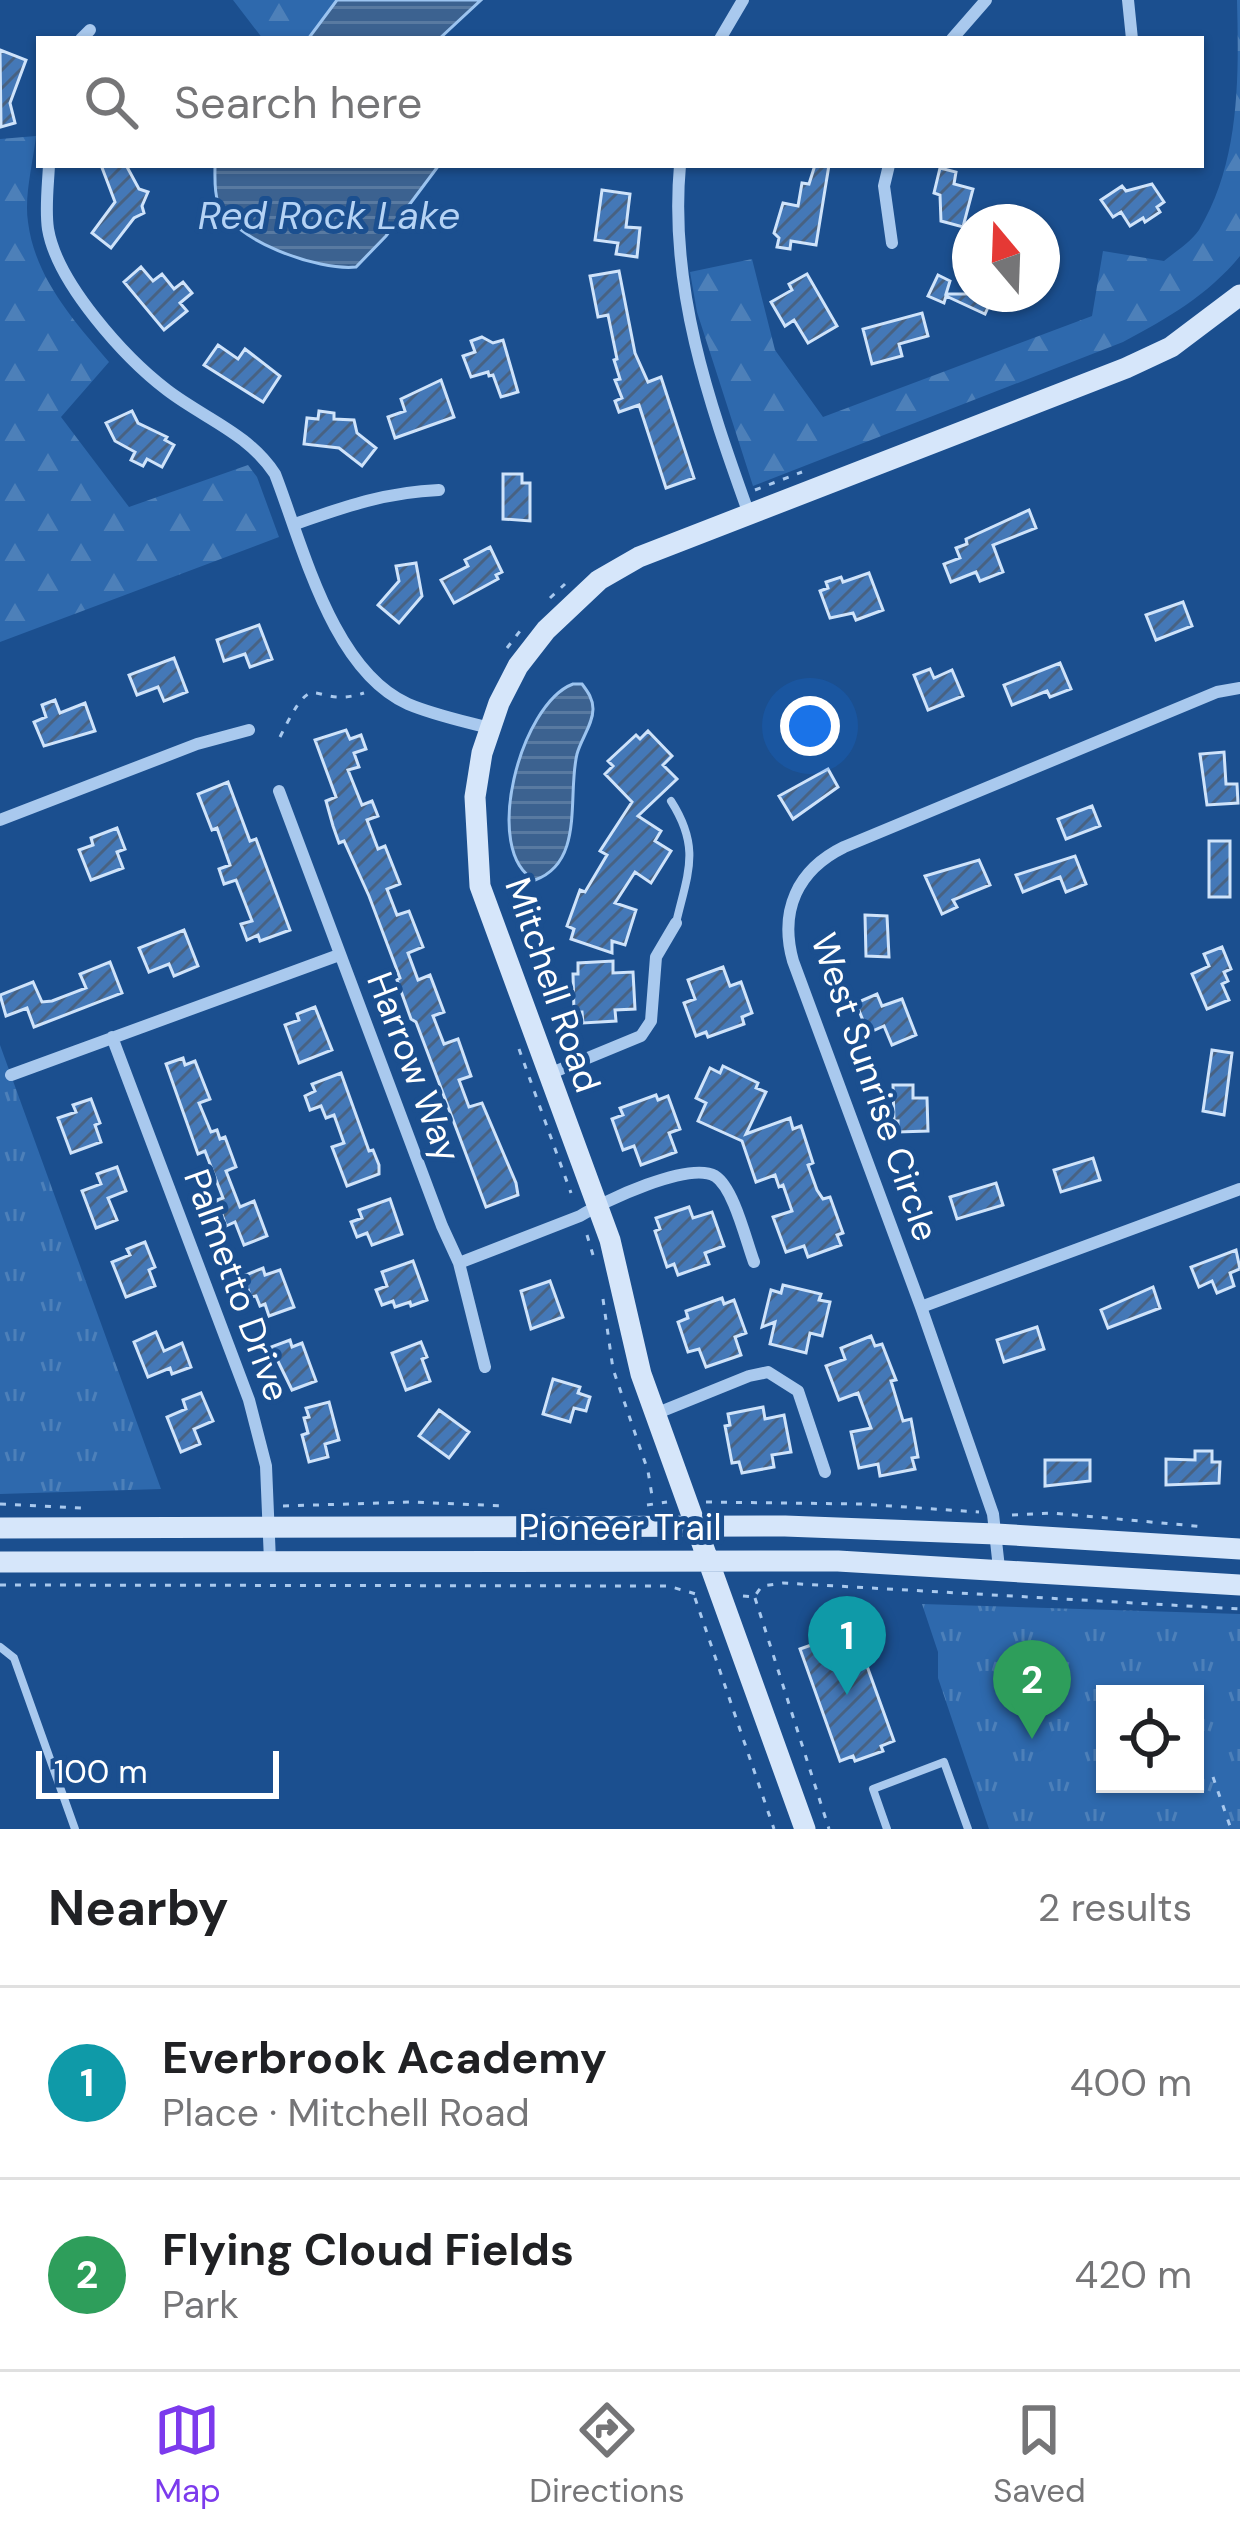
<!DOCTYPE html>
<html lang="en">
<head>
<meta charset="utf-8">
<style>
  body { margin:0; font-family:"DM Sans",sans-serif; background:#f2f2f2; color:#202124 }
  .controls { position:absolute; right:36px; bottom:36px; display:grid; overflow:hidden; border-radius:0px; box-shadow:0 3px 9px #0004 }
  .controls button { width:108px; height:108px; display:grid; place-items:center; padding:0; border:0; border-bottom:3px solid #e0e0e0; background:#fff; color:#202124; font:60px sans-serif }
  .compass { position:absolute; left:952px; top:204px; width:108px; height:108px; border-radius:50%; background:#fff; box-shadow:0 3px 9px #0004; rotate:341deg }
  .scale { position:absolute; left:36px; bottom:30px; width:243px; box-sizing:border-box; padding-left:12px; border:6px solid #fff; border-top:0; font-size:33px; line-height:42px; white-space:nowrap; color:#fff; -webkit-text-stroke:9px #1b4f8f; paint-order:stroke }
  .you { position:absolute; left:810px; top:726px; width:42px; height:42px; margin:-30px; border:9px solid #fff; border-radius:50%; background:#1a73e8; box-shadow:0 0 0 18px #1a73e833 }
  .badge { display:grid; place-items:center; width:78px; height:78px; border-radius:50%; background:#7c3aed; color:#fff; font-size:39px; font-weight:700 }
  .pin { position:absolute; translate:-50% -99px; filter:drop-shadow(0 3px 6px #0008) }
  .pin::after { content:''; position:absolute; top:63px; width:42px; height:36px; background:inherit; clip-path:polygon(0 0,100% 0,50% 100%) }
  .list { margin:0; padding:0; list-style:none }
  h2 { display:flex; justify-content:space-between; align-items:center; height:156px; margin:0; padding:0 48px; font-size:51px }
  h2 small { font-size:39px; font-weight:400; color:#757577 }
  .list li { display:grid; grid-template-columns:78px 1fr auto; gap:36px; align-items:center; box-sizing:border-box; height:192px; padding:0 48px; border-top:3px solid #e0e0e0 }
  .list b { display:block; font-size:45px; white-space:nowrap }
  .list p { margin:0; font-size:39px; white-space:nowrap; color:#757577 }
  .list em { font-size:39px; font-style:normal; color:#757577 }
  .icon { flex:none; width:66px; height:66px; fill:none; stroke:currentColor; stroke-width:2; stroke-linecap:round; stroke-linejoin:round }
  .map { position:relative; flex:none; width:1240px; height:1829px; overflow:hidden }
  .search { position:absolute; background:#fff; box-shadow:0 3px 9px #0004; left:36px; right:36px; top:36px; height:132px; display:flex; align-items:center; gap:30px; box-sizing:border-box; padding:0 42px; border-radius:0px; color:#757577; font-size:45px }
  .sheet { height:540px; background:#fff }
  nav { display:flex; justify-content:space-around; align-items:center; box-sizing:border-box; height:168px; border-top:3px solid #e0e0e0; background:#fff; font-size:33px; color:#757577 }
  nav a { display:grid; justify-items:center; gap:6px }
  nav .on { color:#7c3aed }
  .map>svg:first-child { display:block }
</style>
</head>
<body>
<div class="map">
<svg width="1240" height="1829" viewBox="0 0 1240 1829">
  <defs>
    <pattern id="forest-firs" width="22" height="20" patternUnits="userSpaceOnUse" patternTransform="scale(3)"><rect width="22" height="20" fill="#2e69ad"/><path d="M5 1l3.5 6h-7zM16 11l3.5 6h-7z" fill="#4d80b9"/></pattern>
    <pattern id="park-tufts" width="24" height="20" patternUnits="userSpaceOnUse" patternTransform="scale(3)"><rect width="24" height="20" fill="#2e69ad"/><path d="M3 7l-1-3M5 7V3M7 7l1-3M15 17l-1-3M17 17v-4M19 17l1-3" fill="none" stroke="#4d80b9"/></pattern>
    <pattern id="water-rules" width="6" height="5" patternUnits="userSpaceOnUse" patternTransform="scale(3)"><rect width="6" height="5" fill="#3c6290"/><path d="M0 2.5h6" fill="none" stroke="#597aa1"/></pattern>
    <pattern id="building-hatch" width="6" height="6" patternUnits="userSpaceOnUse" patternTransform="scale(3)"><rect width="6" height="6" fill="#4478b7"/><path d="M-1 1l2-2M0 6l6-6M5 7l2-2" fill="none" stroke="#486282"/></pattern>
  </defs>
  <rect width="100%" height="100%" fill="#1b4f8f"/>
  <path fill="url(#forest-firs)" d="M233 0H337L308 39H263Z
    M1237 0H1240V256C1208 295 1168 318 1123 342L753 486 697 312 690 272 752 259 775 350 823 417 1092 316 1103 251 1164 261C1175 252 1191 242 1199 230 1240 162 1239 78 1237 0Z
    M36 136C33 163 24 196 28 222 35 278 74 321 109 362L61 417 129 507 248 465 257 477 279 537 0 642V139Z"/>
  <path fill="url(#park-tufts)" fill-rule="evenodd" d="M0 1045 161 1489 0 1494Z
    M922 1604 1240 1614V1829H989L938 1678V1652ZM1105 1694H1195V1784H1105Z"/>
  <path fill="url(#water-rules)" stroke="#9cc4f0" stroke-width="3" d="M337 0H481L439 39H308Z
    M439 165 386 236 356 267C319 271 231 241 218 202 214 192 215 176 215 165Z
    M573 684H582C588 692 593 699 593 709 593 724 581 739 577 754 567 795 585 862 535 880 481 853 520 704 573 684Z"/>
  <path fill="url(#building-hatch)" stroke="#cfe3fa" stroke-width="3" d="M0 50 26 60 10 103 15 123 1 127Z
    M101 165H126L139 189 148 192 142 206 144 213 134 218 111 248 92 233 115 202Z
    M815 165H829L816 245 791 241 790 249 777 247 779 238 774 233 783 203 798 206 802 183 809 184Z
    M940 168 956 172 954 184 973 189 963 227 941 221 940 195 934 193Z
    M1152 184 1164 202 1157 207 1160 212 1145 222 1143 218 1130 226 1121 212 1113 217 1101 200 1122 186 1126 191Z
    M602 190 630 194 626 227 640 228 637 257 616 254 618 243 595 240Z
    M141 267 153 281 162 274 174 289 183 282 192 293 180 303 187 311 164 330 124 282Z
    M619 271 635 353 648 382 661 377 694 478 666 488 639 405 619 412 615 401 622 398 615 380 620 379 614 360 617 359 608 315 598 317 590 276Z
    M807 274 837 326 808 343 794 320 785 326 771 302 792 290 789 284Z
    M938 275 950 281 946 294H994L985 314 946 296 944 303 928 296Z
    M922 313 928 336 899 344 902 356 872 364 863 329Z
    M482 337 493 343 503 340 518 392 501 397 493 375 489 376 488 372 471 377 463 356 475 352 471 341Z
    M218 345 238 359 245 349 280 376 263 402 204 365Z
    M441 380 454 417 395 438 388 417 405 411 401 399Z
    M132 411 138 423 167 437 165 440 174 445 162 467 147 459 143 466 131 460 135 452 115 441 106 423Z
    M319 411 334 413V419L354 420 357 433 376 448 362 466 339 448 304 444 307 418 318 419Z
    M503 474H522V483H530V521L503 519Z
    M1029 510 1036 528 993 545 1003 572 980 581 976 572 951 582 944 564 960 558 956 548 967 544 966 539Z
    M490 547 502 572 496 575 498 579 454 603 441 580 468 566 465 560Z
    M416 563 422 596 399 623 378 605 399 581 396 566Z
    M869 573 883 610 856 620 853 613 830 618 820 591 828 588 826 582 841 577 843 582Z
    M1183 602 1192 626 1156 640 1146 615Z
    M259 625 272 659 250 667 245 654 224 661 217 640Z
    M174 658 187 692 164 701 158 687 137 695 129 675Z
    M1060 663 1071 689 1050 697 1047 691 1012 705 1004 685Z
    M930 669 934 678 952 670 963 696 928 710 914 675Z
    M55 700 60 713 85 703 95 731 44 746 34 722 46 717 42 705Z
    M346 730 350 739 361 735 366 749 354 753 359 767 348 770 362 805 372 801 378 816 367 820 378 849 385 846 400 884 387 889 397 915 409 911 423 947 408 953 418 980 430 975 444 1012 433 1016 444 1044 458 1039 471 1076 459 1080 469 1107 482 1103 516 1183 518 1195 486 1207 416 1022 411 1019 397 980 400 978 369 896 344 841 339 843 333 826 326 801 336 797 315 740Z
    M648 731 672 756 663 765 677 779 638 816 661 831 655 841 671 851 651 883 635 872 615 903 636 910 625 945 612 941V953L571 939 574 929 567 926 580 890 585 892 607 855 600 851 632 802 605 774 613 766 608 761 636 735 640 739Z
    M1224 752 1226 784H1237L1238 803 1207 805 1200 754Z
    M828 769 838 787 793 819 779 796Z
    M228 782 250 841 256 839 290 930 260 941 258 935 247 940 241 924 252 921 236 880 224 884 219 869 230 865 217 828 212 830 198 794Z
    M1092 806 1100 826 1066 839 1058 819Z
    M117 828 125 849 117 852 123 868 91 880 79 850 93 845 91 838Z
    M1209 841H1230V897H1209Z
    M1075 856 1086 884 1066 892 1060 877 1023 892 1016 875Z
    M979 860 990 885 953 900 957 907 942 914 925 876Z
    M865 915 887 916 889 957 866 956Z
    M184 930 198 966 174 976 169 964 149 972 139 948Z
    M1222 947 1231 969 1224 972 1228 981 1222 984 1229 1000 1207 1009 1192 974 1209 966 1204 954Z
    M613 961V973L633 972 635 1009 615 1010 616 1021 583 1023 582 1012H574L573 974H578V963Z
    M110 962 122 993 34 1027 27 1008 6 1016 0 995 33 982 42 1002 52 1001 86 988 80 974Z
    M723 967 730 986 741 982 752 1013 742 1017 744 1024 708 1037 706 1032 696 1036 684 1003 695 999 688 980Z
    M877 994 882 1006 902 999 916 1035 892 1045 884 1026 868 1033 856 1003Z
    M315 1007 332 1050 299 1063 285 1025 299 1020 297 1014Z
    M1212 1050 1232 1053 1224 1115 1203 1111Z
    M183 1058 185 1065 195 1061 210 1099 199 1103 211 1132 217 1130 220 1139 225 1137 236 1167 226 1171 240 1207 254 1201 267 1236 244 1245 235 1222 226 1226 217 1200 223 1198 205 1151 198 1154 166 1064Z
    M723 1066 758 1083 756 1088 766 1092 746 1134 790 1118 793 1129 801 1126 813 1163 808 1165 817 1190 823 1199 830 1197 843 1233 837 1235 841 1245 808 1257 804 1246 786 1252 773 1217 792 1211 783 1185 779 1187 775 1175 756 1182 742 1141 698 1121 706 1103 696 1098 710 1068 720 1073Z
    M341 1073 369 1151 373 1150 379 1165V1174L347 1186 332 1147 344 1143 334 1115 326 1118 321 1106 310 1110 305 1096 315 1091 312 1084Z
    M893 1085H913V1098H927L928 1131 898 1132V1121H894Z
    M656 1095 658 1100 668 1096 680 1129 669 1133 676 1152 641 1165 634 1146 623 1150 612 1119 623 1115 620 1108Z
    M91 1099 100 1123 95 1125 101 1142 71 1153 58 1118 76 1112 73 1105Z
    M1093 1158 1100 1180 1061 1192 1054 1170Z
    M117 1167 126 1191 108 1198 117 1220 96 1228 82 1191 101 1184 97 1174Z
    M996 1183 1003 1205 957 1219 950 1197Z
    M390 1199 402 1234 372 1245 367 1233 357 1237 351 1222 362 1218 359 1210Z
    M689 1207 693 1218 712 1212 724 1246 705 1253 709 1264 678 1275 674 1264 667 1267 655 1231 660 1229 656 1218Z
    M145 1242 155 1267 149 1270 155 1286 126 1297 112 1262 130 1255 127 1249Z
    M1236 1250 1240 1269 1230 1273 1234 1286 1217 1293 1212 1281 1199 1287 1191 1267Z
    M413 1261 427 1300 411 1306 410 1302 395 1307 393 1301 382 1305 376 1290 387 1286 382 1272Z
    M263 1268 265 1275 280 1270 294 1307 269 1316 265 1304 260 1306 256 1296 251 1297 243 1276Z
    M550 1281 563 1317 531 1329 521 1291Z
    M783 1285 821 1294 819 1300 830 1302 822 1336 810 1333 806 1353 770 1344 775 1322 762 1327 771 1290 781 1293Z
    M1153 1287 1160 1308 1108 1328 1101 1310Z
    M722 1298 724 1304 734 1300 746 1333 735 1337 741 1355 706 1367 699 1349 688 1352 678 1322 688 1318 686 1311Z
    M1037 1327 1044 1349 1004 1362 997 1340Z
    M156 1332 164 1351 182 1343 191 1367 172 1374 170 1368 148 1377 134 1342Z
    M871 1336 875 1346 882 1344 896 1380 891 1381 903 1421 911 1419 918 1457 912 1458 915 1469 880 1476 878 1464 859 1468 851 1432 871 1428 858 1393 839 1400 826 1366 845 1359 841 1348Z
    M290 1340 292 1347 302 1343 316 1381 292 1390 271 1347Z
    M421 1342 427 1357 422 1359 430 1381 406 1390 392 1353Z
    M553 1379 580 1387 578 1393 590 1397 586 1411 574 1408 570 1422 543 1414Z
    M201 1393 213 1421 194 1429 200 1444 181 1452 167 1417 186 1409 183 1400Z
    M329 1402 339 1440 325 1444 328 1457 309 1462 302 1435 308 1433 304 1418 309 1417 306 1408Z
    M763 1407 765 1419 784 1415 791 1452 772 1455 774 1467 742 1473 739 1462 732 1463 725 1426 730 1425 728 1414Z
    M439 1410 469 1432 449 1458 419 1436Z
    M1195 1451H1212V1462H1220L1219 1483 1166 1485V1459L1195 1460Z
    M1045 1460H1090V1481L1045 1486Z
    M854 1630 894 1741 881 1746 883 1751 855 1761 853 1756 840 1761 800 1649Z"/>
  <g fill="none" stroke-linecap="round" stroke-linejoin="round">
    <path stroke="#a9c9ee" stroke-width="3" stroke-dasharray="6 9" stroke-linecap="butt" d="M755 490 802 472
      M550 598 565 584
      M507 648 523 627
      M280 737C318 660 308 711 364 693
      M519 1049 571 1193
      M587 1235 593 1255
      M603 1299 613 1369 648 1471 653 1502
      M706 1502 861 1504 979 1512
      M0 1504 82 1508
      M647 1505 667 1502
      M283 1506 412 1502 507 1506
      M1012 1515 1052 1513 1206 1527
      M0 1585 668 1586 703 1596
      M743 1596 754 1597 762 1586 783 1583 1240 1609
      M695 1598 774 1829
      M755 1598 829 1829
      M1213 1777 1231 1829"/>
    <path stroke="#a9c9ee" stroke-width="8" d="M671 801C701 848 688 872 676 923
      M0 1647 14 1658 75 1829
      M887 1829 873 1789 944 1762 968 1829"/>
    <path stroke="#a9c9ee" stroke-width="12" d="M1128 0 1132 39
      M81 39 90 30
      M720 39 743 0
      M952 39 986 0
      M49 165C48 186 45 209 48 229 57 283 125 358 167 390 205 419 248 433 275 474 303 546 332 670 408 704 434 715 463 721 489 728
      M680 165C669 287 708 400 749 514
      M889 165 884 186 892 243
      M295 524C344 507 386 492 439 490
      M279 791 442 1226 459 1263 485 1367
      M0 820 197 744 249 730
      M112 1037 249 1400 266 1466 270 1561
      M549 1074 641 1036 651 1021 656 957 676 923
      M11 1075 339 955
      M459 1263 580 1216C604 1201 689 1161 715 1176 734 1188 746 1241 754 1262
      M921 1307 1240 1189
      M655 1414 749 1376 768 1372 798 1391 825 1472
      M999 1568 993 1514 921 1307 793 961C779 911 797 870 844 847L1217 692 1240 688"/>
    <path stroke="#d6e6fa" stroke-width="21" d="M0 1528 785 1526 996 1534 1240 1549
      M0 1562 838 1561 1240 1585
      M805 1829 641 1374 610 1240 480 886 475 797 482 753 499 703 518 666 546 630 599 580 639 557 1126 368 1171 347 1240 295"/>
  </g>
  <g text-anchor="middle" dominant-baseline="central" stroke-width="10" stroke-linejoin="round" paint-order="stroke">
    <g font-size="36" fill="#fff" stroke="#1b4f8f">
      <text transform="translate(553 985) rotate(71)">Mitchell Road</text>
      <text transform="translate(414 1067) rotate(69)">Harrow Way</text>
      <text transform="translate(875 1087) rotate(71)">West Sunrise Circle</text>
      <text transform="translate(237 1285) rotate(70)">Palmetto Drive</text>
      <text x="620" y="1527">Pioneer Trail</text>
    </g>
    <g font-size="39" font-style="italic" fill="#b5d3f5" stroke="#1b4f8f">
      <text x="329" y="215">Red Rock Lake</text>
    </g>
  </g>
</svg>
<div class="controls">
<button><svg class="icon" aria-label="locate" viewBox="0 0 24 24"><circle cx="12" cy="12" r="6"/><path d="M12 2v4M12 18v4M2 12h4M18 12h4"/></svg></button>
</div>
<svg class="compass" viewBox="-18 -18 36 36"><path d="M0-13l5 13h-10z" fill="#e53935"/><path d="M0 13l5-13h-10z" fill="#757577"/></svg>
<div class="scale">100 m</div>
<div class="you"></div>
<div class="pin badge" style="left:847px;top:1695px;background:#0f9aa8">1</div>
<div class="pin badge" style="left:1032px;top:1739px;background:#2e9e5b">2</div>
<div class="search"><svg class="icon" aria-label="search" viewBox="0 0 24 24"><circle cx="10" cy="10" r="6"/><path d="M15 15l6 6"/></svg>Search here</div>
</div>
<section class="sheet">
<h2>Nearby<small>2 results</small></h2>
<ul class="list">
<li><span class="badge" style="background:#0f9aa8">1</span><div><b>Everbrook Academy</b><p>Place · Mitchell Road</p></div><em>400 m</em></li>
<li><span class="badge" style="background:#2e9e5b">2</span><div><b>Flying Cloud Fields</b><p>Park</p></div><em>420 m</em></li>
</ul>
</section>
<nav>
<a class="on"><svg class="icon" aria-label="map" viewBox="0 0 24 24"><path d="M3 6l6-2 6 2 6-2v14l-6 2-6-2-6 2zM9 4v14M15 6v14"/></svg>Map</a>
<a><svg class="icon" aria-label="directions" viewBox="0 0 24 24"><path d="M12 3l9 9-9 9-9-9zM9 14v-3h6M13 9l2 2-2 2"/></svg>Directions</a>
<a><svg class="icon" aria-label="saved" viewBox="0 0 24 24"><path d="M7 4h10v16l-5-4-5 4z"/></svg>Saved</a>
</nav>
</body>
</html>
